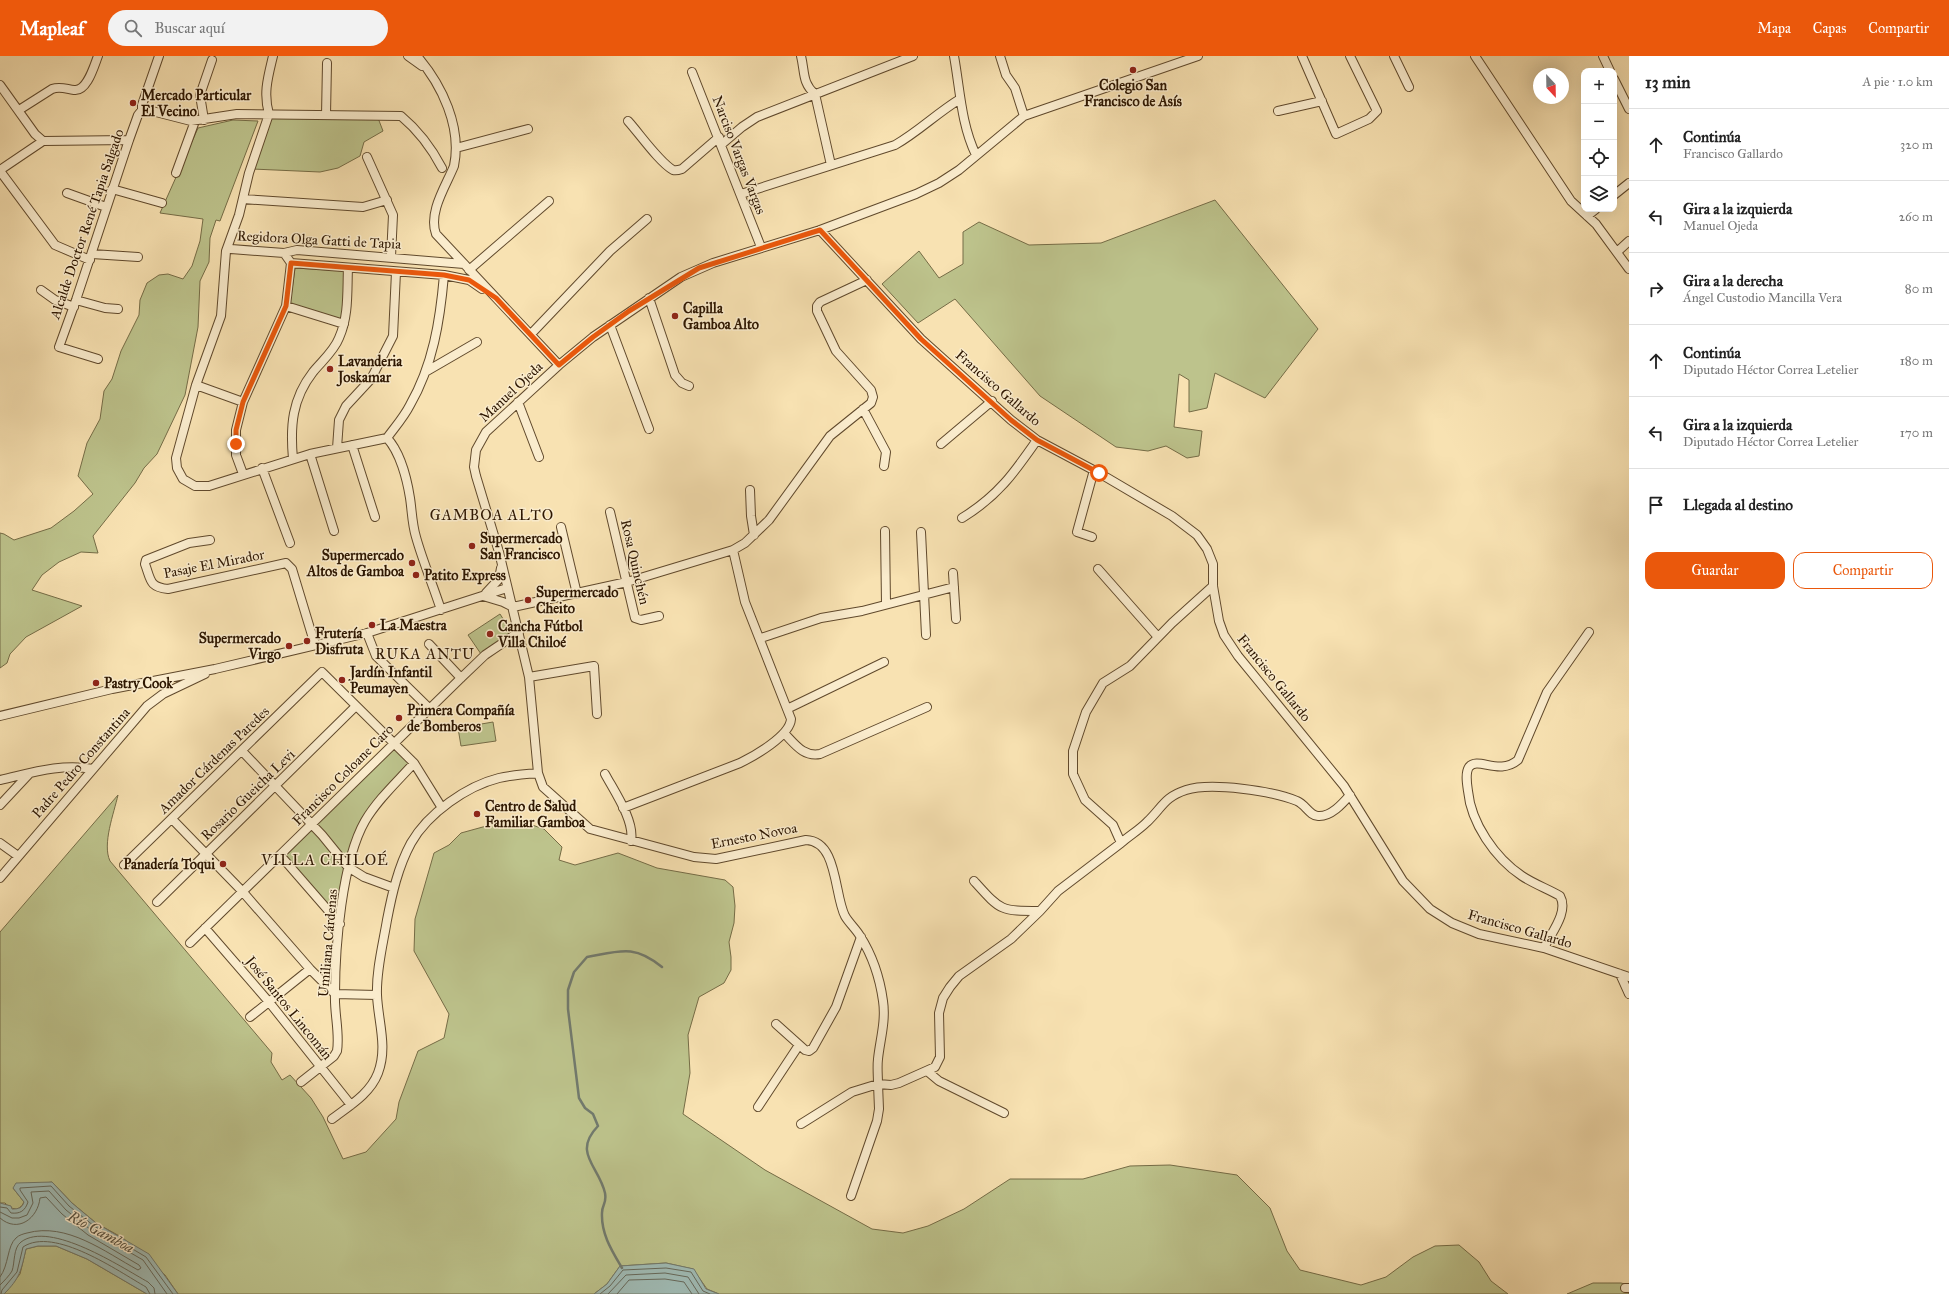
<!DOCTYPE html>
<html lang="es">
<head>
<meta charset="utf-8">
<style>
  body { margin:0; font-family:"IM FELL Great Primer",serif; background:#f2f2f2; color:#222 }
  .controls { position:absolute; right:12px; top:12px; display:grid; overflow:hidden; border-radius:8px; box-shadow:0 4px 16px #0002 }
  .controls button { width:36px; height:36px; display:grid; place-items:center; padding:0; border:0; border-bottom:1px solid #e0e0e0; background:#fff; color:#222; font:20px sans-serif }
  .compass { position:absolute; left:1533px; top:12px; width:36px; height:36px; border-radius:50%; background:#fff; box-shadow:0 4px 16px #0002; rotate:158deg }
  .stop { position:absolute; width:12px; height:12px; margin:-9px; border:3px solid #ea580c; border-radius:50%; background:#fff }
  .stop.end { background:#ea580c; border-color:#fff; box-shadow:0 1px 4px #0008 }
  .list { margin:0; padding:0; list-style:none }
  h2 { display:flex; justify-content:space-between; align-items:center; height:52px; margin:0; padding:0 16px; font-size:17px }
  h2 small { font-size:13px; font-weight:400; color:#767676 }
  .list li { display:grid; grid-template-columns:26px 1fr auto; gap:12px; align-items:center; box-sizing:border-box; height:72px; padding:0 16px; border-top:1px solid #e0e0e0 }
  .list b { display:block; font-size:15px; white-space:nowrap }
  .list p { margin:0; font-size:13px; white-space:nowrap; color:#767676 }
  .list em { font-size:13px; font-style:normal; color:#767676 }
  .actions { display:flex; gap:8px; padding:12px 16px }
  .actions a { flex:1; padding:9px 0; border:1px solid #ea580c; border-radius:12px; text-align:center; font-size:14px; color:#ea580c }
  .actions .main { background:#ea580c; color:#fff }
  .icon { flex:none; width:22px; height:22px; fill:none; stroke:currentColor; stroke-width:2; stroke-linecap:round; stroke-linejoin:round }
  .map { position:relative; flex:none; width:1629px; height:1238px; overflow:hidden }
  header { display:flex; align-items:center; gap:24px; box-sizing:border-box; height:56px; padding:0 20px; background:#ea580c; color:#fff }
  header strong { font-size:19px }
  nav { display:flex; gap:22px; margin-inline-start:auto; font-size:14px }
  .search { width:280px; height:36px; background:#f2f2f2; display:flex; align-items:center; gap:10px; box-sizing:border-box; padding:0 14px; border-radius:22px; color:#767676; font-size:15px }
  main { display:flex }
  aside { flex:1; background:#fff }
  .map>svg:first-child { display:block }
</style>
</head>
<body>
<header>
<strong>Mapleaf</strong>
<div class="search"><svg class="icon" aria-label="search" viewBox="0 0 24 24"><circle cx="10" cy="10" r="6"/><path d="M15 15l6 6"/></svg>Buscar aquí</div>
<nav><a>Mapa</a><a>Capas</a><a>Compartir</a></nav>
</header>
<main>
<div class="map">
<svg width="1629" height="1238" viewBox="0 0 1629 1238">
  <rect width="100%" height="100%" fill="#f8e2b2"/>
  <filter id="stains"><feTurbulence type="fractalNoise" baseFrequency=".005" numOctaves="4"/><feColorMatrix values="0 0 0 0 .2 0 0 0 0 .09 0 0 0 0 .02 0 0 0 .5 -.17"/></filter>
  <radialGradient id="worn" r=".72"><stop offset=".6" stop-color="#630" stop-opacity="0"/><stop offset="1" stop-color="#630" stop-opacity=".3"/></radialGradient>
  <path fill="#bdc38c" stroke="#756c46" d="M270 60 378 62 383 75 364 86 360 100 338 112 320 116 252 113Z
    M233 64 258 65 220 165 216 164 210 182 209 206 200 225 198 271 185 339 157 398 144 412 135 427 93 480 98 497 81 496 59 506 42 519 32 534 82 550 26 581 10 598 7 607 0 612V477L4 478 14 484 51 472 74 455 93 438 78 420 87 387 100 363 104 335 112 323 121 295 139 259 140 244 147 227 159 219 168 218 183 223 192 210 200 185 203 163 160 157 198 72Z
    M1215 144 1318 273 1265 342 1215 317 1207 352 1189 356V324L1179 318 1174 371 1202 375 1199 400 1187 402 1166 390 1148 395 1116 391 1040 340 955 243 918 267 882 228 919 195 939 222 963 208V176L979 166 1029 189 1101 187Z
    M295 212 346 215 342 265 290 248Z
    M500 558 512 577 481 598 468 579Z
    M493 666 496 685 461 690 458 672Z
    M394 689 412 707 358 775 339 865 281 800Z
    M118 739C114 757 102 788 110 805L272 997 271 1006 282 1024 290 1019 311 1042 323 1061 343 1103 366 1096 396 1063 399 1046 418 995 444 982 449 958 414 895 415 863 434 797 449 789 461 777 490 769 517 764 544 773 562 791 559 804 575 809 618 797 657 812 725 824 733 831 735 850 734 867 729 886 731 901V914L724 927 699 941 688 979 690 1017 683 1058 765 1114 872 1173 903 1177 928 1170 964 1153 1010 1123H1083L1130 1110 1170 1109 1237 1119 1270 1152 1287 1195 1300 1214 1361 1229 1386 1221 1413 1201 1435 1190 1459 1189 1479 1206 1491 1225 1508 1238H719L707 1233 693 1213 666 1207 620 1210 607 1228 594 1238H178L165 1219 123 1182 96 1167 72 1147 52 1126 13 1132 24 1146C19 1156 12 1154 5 1147H0V876Z
    M38 1190H56L87 1203 147 1238H4L20 1218 26 1193Z
    M1593 1227H1621L1629 1229V1238H1567Z"/>
  <path fill="#a0bcb6" stroke="#727a6d" d="M52 1126 72 1147 96 1167 149 1198 178 1238H147L87 1203 56 1190H38L26 1193C21 1215 20 1222 4 1238H0V1147L11 1150 12 1153C19 1153 22 1152 24 1146L13 1132 16 1127Z
    M666 1207 694 1213 706 1233 719 1238H594L607 1228 620 1210Z"/>
  <g fill="none" stroke-linecap="round" stroke-linejoin="round">
    <path stroke="#66695b" stroke-width="1" d="M0 1151 7 1152 11 1157C20 1158 25 1155 28 1146L20 1134V1132L51 1130 69 1150 94 1170 146 1201 173 1238
      M0 1156 12 1162H19L27 1159 33 1147 31 1136 49 1135 66 1154 91 1174 143 1204 167 1238
      M0 1162C18 1178 38 1162 40 1142L46 1141 62 1158 88 1179 139 1209 141 1212 138 1214C105 1196 67 1166 27 1177 23 1178 19 1179 16 1182 7 1190 9 1209 0 1221
      M0 1229C4 1225 9 1220 12 1215 15 1207 13 1192 21 1186 50 1164 121 1211 148 1226L154 1232 155 1238
      M1 1238 2 1234 17 1216 23 1191C54 1170 118 1215 146 1231L150 1238
      M600 1238 610 1230 623 1214 666 1212 691 1216 703 1235 710 1238
      M608 1238 626 1219 665 1217 688 1221 699 1238
      M617 1238 629 1224 665 1223 684 1226 692 1238"/>
    <path stroke="#727a6d" stroke-width="2.5" d="M622 1212C612 1195 601 1178 602 1157 602 1148 607 1148 605 1137 599 1110 572 1097 598 1070L593 1058 585 1052 579 1042 568 953V934L574 916 587 901C620 895 634 888 662 911"/>
    <g stroke="#60492c" stroke-width="10">
      <path id="minor" d="M408 0 422 10
        M417 0C442 29 462 71 454 110 446 130 428 156 436 178L559 309
        M801 0C805 16 802 27 815 38L831 109
        M954 0C960 33 961 68 976 99
        M1000 0 1006 19 1015 32 1024 60
        M1302 0 1336 78 1369 63 1377 55 1350 0
        M1394 0 1409 31
        M1475 0 1571 145 1596 168 1629 213
        M1603 0 1610 15
        M692 16 761 191
        M1614 23 1629 53
        M0 29 35 78 43 85
        M19 54 52 33C60 30 66 33 74 34 87 36 94 10 98 0
        M142 54V49L159 0
        M1278 55 1322 45
        M269 58 249 117 239 159 226 195 221 260 196 329 176 402 177 412 183 423 195 430H209L310 398 387 382
        M269 58C263 37 268 21 273 0
        M326 59 327 7
        M204 64 200 39 212 4
        M628 65C639 77 659 106 673 114 676 115 679 114 682 113L719 81
        M722 88 742 71 757 61 913 0
        M456 92 528 73
        M367 101 393 159 391 201
        M0 114 43 85 129 84
        M0 115 55 189 90 204
        M176 117 195 65
        M112 133 162 147
        M67 137 106 151
        M741 138 895 89C918 76 937 57 960 43
        M1614 139 1629 127
        M243 143 363 151 387 144
        M1587 160 1596 153
        M820 174 921 283 1011 364 1037 384 1099 417 1172 460 1197 479 1207 493 1213 508V530L1219 565 1224 579 1238 600 1344 730 1403 825 1430 853 1452 867 1479 878 1544 892 1629 921
        M228 190 231 193 284 197 297 194 464 208
        M1617 196 1629 185
        M92 198 138 201
        M291 207 444 219 469 224 482 233
        M469 214 549 145
        M41 234 55 244 74 251
        M649 242 675 319 682 327 689 330
        M76 244 105 252 118 253
        M286 250 344 268
        M610 269 649 373
        M531 278 610 195 647 163
        M98 303 59 291 76 244 129 84 138 59 142 54H148L191 65 237 58 401 60C419 75 431 91 442 112
        M427 315 477 286
        M196 329 243 346
        M518 346 539 401
        M863 353 886 396 884 410
        M387 382C400 396 407 423 410 442 412 455 412 468 416 481 423 506 433 529 441 554
        M387 382C395 371 404 361 410 349 433 309 440 265 444 219
        M941 388 992 345
        M352 389 375 461
        M337 392 339 364 346 350 371 323 393 280 396 216
        M310 398 334 475
        M293 403C290 370 292 343 313 316 322 305 334 295 339 282 349 260 347 235 348 212
        M262 412 290 487
        M243 418 236 399V374L243 346 286 250 291 207 284 197
        M750 434 751 460 754 479
        M610 456 635 562 641 564 659 560
        M962 462C998 440 1014 417 1037 384
        M561 471 577 538
        M885 475 886 548
        M921 476 926 579
        M1092 481 1077 476 1094 414
        M210 484 189 487 146 504 145 508C151 524 149 531 168 533L286 507 292 513 315 589
        M1098 513 1158 581
        M953 517 956 563
        M486 537 499 523 501 512
        M483 540 503 546 513 551
        M513 551 627 526 733 494 745 487 769 464 830 380 871 347 873 341 871 334 836 295 817 255V250L820 246 867 224
        M367 577 376 600 429 652
        M761 582 821 562 862 555 954 531
        M429 588 461 622
        M529 621 594 610 597 658
        M787 653 884 606
        M0 660 112 633 215 613 367 577 507 532
        M784 677C795 688 803 701 820 698L927 651
        M242 695 322 779 348 811 364 821 394 832
        M605 718C614 735 635 765 631 785
        M0 724C31 717 61 707 93 713
        M0 749 29 718
        M623 752 740 707C754 700 790 680 791 663L745 546 733 494
        M172 763 242 835 310 913 335 938 377 939
        M0 787 18 800
        M1121 787C1129 780 1139 774 1147 766 1162 752 1164 741 1186 734 1211 726 1273 735 1297 745 1305 748 1310 760 1318 760 1331 761 1343 747 1350 739
        M280 799 340 868
        M124 809 322 616 414 707 442 752
        M0 822 147 650 163 638 205 618
        M974 825C1001 855 1000 855 1040 855L1058 835 1121 787 1113 769 1085 744 1073 718V695L1086 656 1103 627 1130 610 1172 567 1213 530
        M157 846 356 650
        M1040 855 1011 883 959 920 950 931 943 942 939 957 940 1001 935 1011 899 1027 891 1029 878 1028C878 1020 877 1011 878 1003 880 984 886 965 883 945 880 923 872 899 860 880 856 873 849 867 845 860 834 839 838 785 806 784L716 803 694 801 590 773 543 731 538 717 529 621 499 496 476 420 474 411 476 394 486 376 559 309 593 281 681 221 713 207 820 174 916 138 939 127 959 114 1024 60 1198 0
        M205 872 269 946 351 1049
        M190 887 461 622 485 599 519 576
        M1544 892C1551 877 1569 856 1560 840 1548 833 1534 828 1522 820 1495 802 1471 767 1468 735 1467 728 1465 717 1469 711 1478 700 1499 720 1518 704L1547 636 1589 576
        M1620 918 1629 938
        M250 961 310 913
        M776 968 805 994 809 995 813 992 836 951 861 881
        M927 1015 939 1025 1004 1057
        M301 1026 334 1000 337 995C340 977 334 957 335 938 335 891 342 805 365 765 378 743 397 726 414 707
        M758 1051 799 989
        M332 1063C349 1050 370 1038 378 1017 388 991 378 965 377 939 376 915 383 888 387 864 392 838 398 811 411 787 428 757 467 730 499 722 512 719 525 718 538 717
        M801 1068 852 1036 878 1028 879 1053 877 1065 851 1140
        M1625 1232H1629"/>
    </g>
    <use href="#minor" stroke="#faeccd" stroke-width="8"/>
  </g>
  <g fill="none" stroke-linecap="round" stroke-linejoin="round">
    <path stroke="#ea580c" stroke-width="5" d="M236 388V374L243 346 286 250 291 207 444 219 469 224 496 242 559 309 593 281 629 255 699 212 820 174 921 283 1011 364 1037 384 1099 417"/>
  </g>
  <g fill="#8f2418" stroke="#faeccd" stroke-width="1.5">
    <circle cx="1133" cy="14" r="4"/>
    <circle cx="133" cy="47" r="4"/>
    <circle cx="675" cy="260" r="4"/>
    <circle cx="330" cy="313" r="4"/>
    <circle cx="472" cy="490" r="4"/>
    <circle cx="412" cy="507" r="4"/>
    <circle cx="416" cy="519" r="4"/>
    <circle cx="528" cy="544" r="4"/>
    <circle cx="372" cy="569" r="4"/>
    <circle cx="490" cy="578" r="4"/>
    <circle cx="307" cy="585" r="4"/>
    <circle cx="289" cy="590" r="4"/>
    <circle cx="342" cy="624" r="4"/>
    <circle cx="96" cy="627" r="4"/>
    <circle cx="399" cy="662" r="4"/>
    <circle cx="477" cy="758" r="4"/>
    <circle cx="223" cy="808" r="4"/>
  </g>
  <g text-anchor="middle" dominant-baseline="central" stroke-width="3" stroke-linejoin="round" paint-order="stroke">
    <g font-size="14" font-weight="bold" fill="#2d1600" stroke="#faeccd" text-anchor="start">
      <text x="1133" y="29" text-anchor="middle">Colegio San<tspan x="1133" dy="16">Francisco de Asís</tspan></text>
      <text x="141" y="39">Mercado Particular<tspan x="141" dy="16">El Vecino</tspan></text>
      <text x="683" y="252">Capilla<tspan x="683" dy="16">Gamboa Alto</tspan></text>
      <text x="338" y="305">Lavanderia<tspan x="338" dy="16">Joskamar</tspan></text>
      <text x="480" y="482">Supermercado<tspan x="480" dy="16">San Francisco</tspan></text>
      <text x="404" y="499" text-anchor="end">Supermercado<tspan x="404" dy="16">Altos de Gamboa</tspan></text>
      <text x="424" y="519">Patito Express</text>
      <text x="536" y="536">Supermercado<tspan x="536" dy="16">Cheito</tspan></text>
      <text x="380" y="569">La Maestra</text>
      <text x="498" y="570">Cancha Fútbol<tspan x="498" dy="16">Villa Chiloé</tspan></text>
      <text x="315" y="577">Frutería<tspan x="315" dy="16">Disfruta</tspan></text>
      <text x="281" y="582" text-anchor="end">Supermercado<tspan x="281" dy="16">Virgo</tspan></text>
      <text x="350" y="616">Jardín Infantil<tspan x="350" dy="16">Peumayen</tspan></text>
      <text x="104" y="627">Pastry Cook</text>
      <text x="407" y="654">Primera Compañía<tspan x="407" dy="16">de Bomberos</tspan></text>
      <text x="485" y="750">Centro de Salud<tspan x="485" dy="16">Familiar Gamboa</tspan></text>
      <text x="215" y="808" text-anchor="end">Panadería Toqui</text>
    </g>
    <g font-size="14" fill="#2d1600" stroke="#faeccd">
      <text transform="translate(739 99) rotate(69)">Narciso Vargas Vargas</text>
      <text transform="translate(87 168) rotate(-71)">Alcalde Doctor René Tapia Salgado</text>
      <text transform="translate(319 184) rotate(3)">Regidora Olga Gatti de Tapia</text>
      <text transform="translate(998 332) rotate(41)">Francisco Gallardo</text>
      <text transform="translate(511 336) rotate(-43)">Manuel Ojeda</text>
      <text transform="translate(635 506) rotate(77)">Rosa Quinchén</text>
      <text transform="translate(214 508) rotate(-11)">Pasaje El Mirador</text>
      <text transform="translate(1274 622) rotate(51)">Francisco Gallardo</text>
      <text transform="translate(214 704) rotate(-44)">Amador Cárdenas Paredes</text>
      <text transform="translate(81 707) rotate(-49)">Padre Pedro Constantina</text>
      <text transform="translate(343 719) rotate(-45)">Francisco Coloane Caro</text>
      <text transform="translate(248 739) rotate(-44)">Rosario Gueicha Levi</text>
      <text transform="translate(754 780) rotate(-11)">Ernesto Novoa</text>
      <text transform="translate(1520 873) rotate(16)">Francisco Gallardo</text>
      <text transform="translate(328 887) rotate(-85)">Umiliana Cárdenas</text>
      <text transform="translate(289 952) rotate(51)">José Santos Lincomán</text>
    </g>
    <g font-size="15" letter-spacing="1" fill="#2d1600" stroke="#faeccd">
      <text x="492" y="459">GAMBOA ALTO</text>
      <text x="425" y="598">RUKA ANTU</text>
      <text x="325" y="804">VILLA CHILOÉ</text>
    </g>
    <g font-size="15" font-style="italic" fill="#555040" stroke="#faeccd">
      <text transform="translate(101 1176) rotate(28)">Río Gamboa</text>
    </g>
  </g>
  <rect width="100%" height="100%" filter="url(#stains)"/>
  <rect width="100%" height="100%" fill="url(#worn)"/>
</svg>
<div class="controls">
<button>+</button>
<button>−</button>
<button><svg class="icon" aria-label="locate" viewBox="0 0 24 24"><circle cx="12" cy="12" r="6"/><path d="M12 2v4M12 18v4M2 12h4M18 12h4"/></svg></button>
<button><svg class="icon" aria-label="layers" viewBox="0 0 24 24"><path d="M12 4l9 5-9 5-9-5zM3 14l9 5 9-5"/></svg></button>
</div>
<svg class="compass" viewBox="-18 -18 36 36"><path d="M0-13l5 13h-10z" fill="#e53935"/><path d="M0 13l5-13h-10z" fill="#767676"/></svg>
<div class="stop" style="left:1099px;top:417px"></div>
<div class="stop end" style="left:236px;top:388px"></div>
</div>
<aside>
<h2>13 min<small>A pie · 1.0 km</small></h2>
<ul class="list">
<li><svg class="icon" aria-label="ahead" viewBox="0 0 24 24"><path d="M12 20V5M6 11l6-6 6 6"/></svg><div><b>Continúa</b><p>Francisco Gallardo</p></div><em>320 m</em></li>
<li><svg class="icon" aria-label="left" viewBox="0 0 24 24"><path d="M17 20v-9H6M10 6l-5 5 5 5"/></svg><div><b>Gira a la izquierda</b><p>Manuel Ojeda</p></div><em>260 m</em></li>
<li><svg class="icon" aria-label="right" viewBox="0 0 24 24"><path d="M7 20v-9h11M14 6l5 5-5 5"/></svg><div><b>Gira a la derecha</b><p>Ángel Custodio Mancilla Vera</p></div><em>80 m</em></li>
<li><svg class="icon" aria-label="ahead" viewBox="0 0 24 24"><path d="M12 20V5M6 11l6-6 6 6"/></svg><div><b>Continúa</b><p>Diputado Héctor Correa Letelier</p></div><em>180 m</em></li>
<li><svg class="icon" aria-label="left" viewBox="0 0 24 24"><path d="M17 20v-9H6M10 6l-5 5 5 5"/></svg><div><b>Gira a la izquierda</b><p>Diputado Héctor Correa Letelier</p></div><em>170 m</em></li>
<li><svg class="icon" aria-label="arrive" viewBox="0 0 24 24"><path d="M6 21V4h12l-3 4 3 4H6"/></svg><div><b>Llegada al destino</b></div></li>
</ul>
<div class="actions"><a class="main">Guardar</a><a>Compartir</a></div>
</aside>
</main>
</body>
</html>
